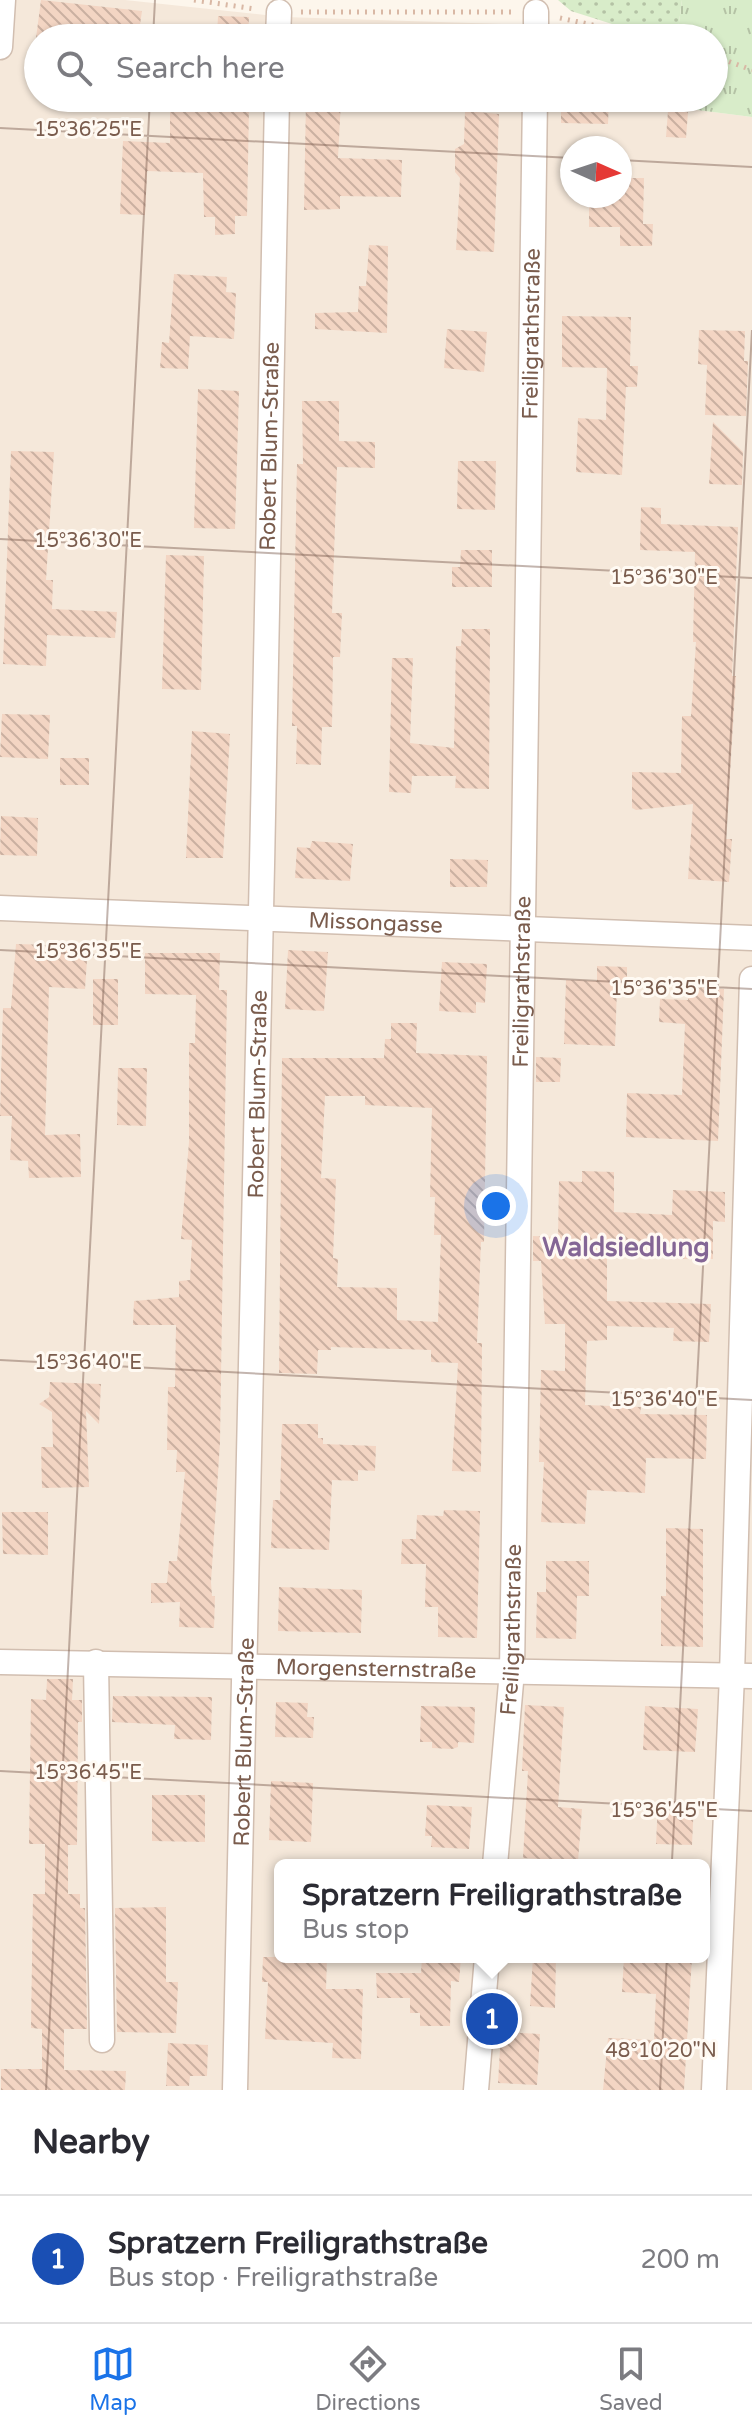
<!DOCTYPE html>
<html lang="en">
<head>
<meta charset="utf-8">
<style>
  body { margin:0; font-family:"Varela Round",sans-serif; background:#f2f2f3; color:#2b2b33 }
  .compass { position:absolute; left:560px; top:136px; width:72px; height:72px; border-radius:50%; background:#fff; box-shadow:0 2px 6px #0004; rotate:93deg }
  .you { position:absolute; left:496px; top:1206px; width:28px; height:28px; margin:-20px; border:6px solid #fff; border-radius:50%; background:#1a73e8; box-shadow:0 0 0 12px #1a73e833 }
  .badge { display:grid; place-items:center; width:52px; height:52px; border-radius:50%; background:#1a73e8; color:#fff; font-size:26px; font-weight:700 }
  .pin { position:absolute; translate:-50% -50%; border:4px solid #fff; box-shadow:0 2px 8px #0006 }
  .popup { position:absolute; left:274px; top:1859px; width:436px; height:104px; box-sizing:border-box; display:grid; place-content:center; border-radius:12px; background:#fff; filter:drop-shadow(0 2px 6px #0005); font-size:26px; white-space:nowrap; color:#7c7c81 }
  .popup b { font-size:30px; color:#2b2b33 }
  .popup::after { content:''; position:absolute; left:50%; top:100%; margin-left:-16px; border:16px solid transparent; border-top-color:#fff }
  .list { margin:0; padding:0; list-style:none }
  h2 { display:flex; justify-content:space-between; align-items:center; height:104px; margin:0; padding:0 32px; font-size:34px }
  h2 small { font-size:26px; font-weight:400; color:#7c7c81 }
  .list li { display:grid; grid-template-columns:52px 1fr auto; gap:24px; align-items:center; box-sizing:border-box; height:128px; padding:0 32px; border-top:2px solid #e1e1e2 }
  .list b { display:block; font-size:30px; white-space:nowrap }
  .list p { margin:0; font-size:26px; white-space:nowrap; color:#7c7c81 }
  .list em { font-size:26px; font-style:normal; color:#7c7c81 }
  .icon { flex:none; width:44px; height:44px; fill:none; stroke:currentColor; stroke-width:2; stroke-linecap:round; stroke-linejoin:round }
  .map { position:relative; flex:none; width:752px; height:2090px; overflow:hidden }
  .search { position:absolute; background:#fff; box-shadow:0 2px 6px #0004; left:24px; right:24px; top:24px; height:88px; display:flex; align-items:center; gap:20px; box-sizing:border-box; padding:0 28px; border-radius:44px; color:#7c7c81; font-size:30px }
  .sheet { height:232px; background:#fff }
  nav { display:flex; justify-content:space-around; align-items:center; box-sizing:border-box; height:112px; border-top:2px solid #e1e1e2; background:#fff; font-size:22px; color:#7c7c81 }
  nav a { display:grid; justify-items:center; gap:4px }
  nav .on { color:#1a73e8 }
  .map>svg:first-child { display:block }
</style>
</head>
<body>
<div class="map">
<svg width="752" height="2090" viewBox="0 0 752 2090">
  <defs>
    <pattern id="grass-dots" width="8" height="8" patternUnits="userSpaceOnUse" patternTransform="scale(2)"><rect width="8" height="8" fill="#d8ecc9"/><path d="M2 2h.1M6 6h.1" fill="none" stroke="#b4c2a5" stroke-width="1.8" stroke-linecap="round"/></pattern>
    <pattern id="park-tufts" width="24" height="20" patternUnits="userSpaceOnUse" patternTransform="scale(2)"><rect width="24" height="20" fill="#d8ecc9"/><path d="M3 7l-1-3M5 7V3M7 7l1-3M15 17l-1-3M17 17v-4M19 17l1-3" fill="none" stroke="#b4c2a5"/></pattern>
    <pattern id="building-back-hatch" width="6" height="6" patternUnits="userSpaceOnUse" patternTransform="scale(2)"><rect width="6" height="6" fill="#f3d5c3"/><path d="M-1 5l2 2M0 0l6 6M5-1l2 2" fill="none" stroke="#cab0a1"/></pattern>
  </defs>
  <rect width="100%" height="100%" fill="#fdf6ec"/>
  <path fill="#f5e8da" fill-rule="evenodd" d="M0 0H125L284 17 568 26 631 38H38V98H667L666 106 752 117V2090H0ZM572 148H620V196H572ZM280 1865H704V1957H280Z"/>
  <path fill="url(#grass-dots)" d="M558 0H682L677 38H631L611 34 612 24 571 11Z"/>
  <path fill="url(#park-tufts)" d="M682 0H752V117L666 106 667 98H714V38H677Z"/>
  <path fill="url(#building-back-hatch)" fill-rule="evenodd" d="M41 0 142 11 138 38H36Z
    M218 16 249 17 248 38H217Z
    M565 98H609L608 124 561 123V102H565Z
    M306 99 341 100 338 158 402 160 401 197 340 196V209L304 210Z
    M170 105 249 106 247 216H235V234L215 235V217H204L203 173 147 171 145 215 120 214 123 141 170 143Z
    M465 111 499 114 494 252 456 250 460 178 455 172V149L464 144Z
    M668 111 688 112 686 138 666 137Z
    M620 178H644L643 224H653L652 246H620V227H589V196H620Z
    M369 245 388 246 387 333 315 329V313L358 312 359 286H366Z
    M174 274 227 277 226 292 236 293 234 339 190 336 188 369 160 368 162 342 169 343Z
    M562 316 631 317 630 366H638L637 387H626L622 475 576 472 578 418 606 420 607 368 562 367Z
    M447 329 487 332 484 372 444 368Z
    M699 330 745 331 744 361H748L746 416 705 415 707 365 698 364Z
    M198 389 239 391 235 529 194 528Z
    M302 401H339V441L375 442V468L337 467 332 613H342L340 657H333L332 727H322L321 765 296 764 297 726H292L297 464H303Z
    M713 422 743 452 742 485 709 484Z
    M11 451 54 452 46 580H53L52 609 117 612 115 638 47 635 46 666 3 664Z
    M458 461H496L495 510 457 509Z
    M641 507 661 508V524L738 527 732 676H736L726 839H732L729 882 688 879 693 804 636 810 632 808V772L681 773 682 716H691L696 642H693L695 552 640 550Z
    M461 550H492V587H452V567H460Z
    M166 555 204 556 201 690 162 689Z
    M462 629H490L489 789 455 788 456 776H412L411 793 389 792 392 658H413L410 743 454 748 456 646H461Z
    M2 714 50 715 48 759 0 757Z
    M192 731 230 734 223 858H186Z
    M60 758H89V785H60Z
    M1 816 38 818 37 856 0 855Z
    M312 841 353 844 350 881 295 878 297 847 310 848Z
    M450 859 488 860 487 887H450Z
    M16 944 88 946 85 989 49 987 47 1063 45 1135 80 1134 81 1177 29 1178 28 1161 10 1160 12 1116H0L1 1077 3 1008H11Z
    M288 950 328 952 324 1011 285 1009Z
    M145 953H220L219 990H227L220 1442 211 1582 212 1596H215L214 1628 179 1627 180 1602 151 1603V1583H167L169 1561H177L185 1472H176L177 1450H167L168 1387H175L176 1325H133L134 1301 179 1297V1281L190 1280 192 1240 181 1239 189 1142V1043H195L196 995 145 994Z
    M442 962 487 964 485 1003 476 1002V1013L439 1011Z
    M597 966 627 967V988H617L615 1046 564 1044 566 980 597 981Z
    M93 979H118V1025H93Z
    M689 987 724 989 718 1141 626 1137 627 1093 682 1095 685 1024 659 1022 660 999 688 1000Z
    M391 1023H417L416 1053 487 1056 484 1242H481L477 1343H482L481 1472 452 1471 458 1363 431 1362V1350L331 1347V1350H318L317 1374 279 1373 282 1058H384L385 1039H391ZM325 1096H365V1105L432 1108 430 1197H435L434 1235H441L438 1322 397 1320V1288L337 1287 338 1259 333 1258 336 1179 321 1178Z
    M536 1057 561 1058 560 1082H536Z
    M118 1068H147L146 1126 117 1125Z
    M582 1171 614 1172V1212L672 1215 673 1190 725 1192V1222L713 1221V1259H681V1248H607V1301L711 1304 709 1342 673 1341 674 1328 607 1326V1340L587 1341 585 1405 641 1407 640 1414 707 1415 706 1459 646 1458 645 1493 587 1490 585 1524 541 1522 544 1462H539L541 1370 565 1371V1324H545L541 1261H533V1236L558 1237 559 1181 582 1182Z
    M50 1382 101 1384 99 1424 86 1411 89 1487 42 1488 41 1447H53L52 1412 39 1404 49 1397Z
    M282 1424H318V1438H323V1444L376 1446 375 1471 358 1470V1481L332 1480 329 1550 271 1548 273 1500H280Z
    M444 1510 480 1511 477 1638 438 1637V1607H425L426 1564H401L402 1539H416L417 1515 443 1516Z
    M2 1512H48V1555L3 1554Z
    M666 1528 703 1529V1647L661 1646V1596H666Z
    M546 1561H589V1596H577L576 1639 536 1638 537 1592H546Z
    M279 1587 362 1590 361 1633 278 1631Z
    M47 1679H73L72 1700H82V1722H78L77 1845H68V1894H80V1908H85L87 2029H64V2070L126 2071 125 2090H1V2069H42V2029L31 2028 33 1894H45V1844H29L31 1699 46 1700Z
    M113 1696 212 1697 211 1740 174 1739 175 1725 112 1722Z
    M276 1702 308 1703 307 1717H314L313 1738 275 1737Z
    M525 1705 564 1707 558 1807 582 1809 578 1861 523 1858 528 1771H522Z
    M421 1706 475 1707 474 1743 458 1742V1747L452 1749 432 1748V1742H420Z
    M645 1706 698 1709 695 1752 643 1750Z
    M271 1781 313 1783 311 1842 269 1840Z
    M152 1795H205V1842L152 1841Z
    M658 1800 694 1802 692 1845 656 1844Z
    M427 1805 472 1807 469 1849 431 1847 432 1836H425Z
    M166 1907V1982H178L176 2033 117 2032 115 1908Z
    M263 1957H327L326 1989H363L361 2059 332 2058 333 2043 265 2039 268 1982H262Z
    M422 1957H461L459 1982 451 1981 450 2026H420V2013H410V1998H377L376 1973H421Z
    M533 1957H556L555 2008 530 2006Z
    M624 1957H692L684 2090H603L608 2038 654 2040 656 1994 622 1992Z
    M501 2032 540 2034 537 2085 498 2083Z
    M168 2043 208 2045 207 2076H190L189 2086H166Z"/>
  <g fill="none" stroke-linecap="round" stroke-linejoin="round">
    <g stroke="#d1beb0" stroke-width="27">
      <g id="minor">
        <path d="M278 38 279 12"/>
        <path d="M536 38V12"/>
        <path d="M0 47 3 0"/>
        <path id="s1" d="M0 908 752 938"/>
        <path id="s2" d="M0 1662 752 1676"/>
        <path d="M96 1662 102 2040"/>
        <path id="s3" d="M495 1865 512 1671 535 98"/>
        <path id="s4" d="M235 2090C255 1426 262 762 277 98"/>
        <path d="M476 2090 487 1957"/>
        <path d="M714 2090 732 1675 752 979"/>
      </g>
    </g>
    <path stroke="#d9b8a5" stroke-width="5" stroke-dasharray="2 6" stroke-linecap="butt" d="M194 0 255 9
      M301 12H515
      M560 18 653 38
      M714 56 752 70"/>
    <use href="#minor" stroke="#fff" stroke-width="24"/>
  </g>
  <path fill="none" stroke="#7a5c4d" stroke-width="2" stroke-opacity="0.45" d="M153 38 155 0M0 128 572 158M620 160 752 167M0 539 752 578M0 950 752 989M0 1360 752 1400M0 1771 752 1811M46 2090 150 98M660 2090 752 330"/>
  <g text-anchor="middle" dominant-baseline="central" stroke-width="6" stroke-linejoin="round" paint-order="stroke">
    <g font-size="22" fill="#7a5c4d" stroke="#fffaf3">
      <text stroke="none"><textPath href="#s3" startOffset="1532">Freiligrathstraße</textPath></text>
      <text stroke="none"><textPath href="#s4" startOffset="1644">Robert Blum-Straße</textPath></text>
      <text stroke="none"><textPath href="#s1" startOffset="376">Missongasse</textPath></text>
      <text stroke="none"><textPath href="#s3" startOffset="884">Freiligrathstraße</textPath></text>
      <text stroke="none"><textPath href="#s4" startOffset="996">Robert Blum-Straße</textPath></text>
      <text stroke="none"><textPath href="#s3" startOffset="236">Freiligrathstraße</textPath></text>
      <text stroke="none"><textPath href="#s2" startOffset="376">Morgensternstraße</textPath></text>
      <text stroke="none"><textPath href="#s4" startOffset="348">Robert Blum-Straße</textPath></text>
    </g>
    <g font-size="26" font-weight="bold" fill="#846695" stroke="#fffaf3">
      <text x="626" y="1247">Waldsiedlung</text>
    </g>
  </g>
  <g font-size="20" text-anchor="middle" fill="#7a5c4d" stroke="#fffaf3" stroke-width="6" stroke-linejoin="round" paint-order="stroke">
    <text x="88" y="136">15°36'25"E</text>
    <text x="88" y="547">15°36'30"E</text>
    <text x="664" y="584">15°36'30"E</text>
    <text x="88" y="958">15°36'35"E</text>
    <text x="664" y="995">15°36'35"E</text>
    <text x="88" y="1369">15°36'40"E</text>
    <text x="664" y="1406">15°36'40"E</text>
    <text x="88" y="1779">15°36'45"E</text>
    <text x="664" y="1817">15°36'45"E</text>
    <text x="661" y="2057">48°10'20"N</text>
  </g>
</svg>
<svg class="compass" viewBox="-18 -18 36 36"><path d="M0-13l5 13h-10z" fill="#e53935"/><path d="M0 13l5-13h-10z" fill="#7c7c81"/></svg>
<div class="you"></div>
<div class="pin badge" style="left:492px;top:2019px;background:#1a4fb4">1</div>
<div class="popup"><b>Spratzern Freiligrathstraße</b>Bus stop</div>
<div class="search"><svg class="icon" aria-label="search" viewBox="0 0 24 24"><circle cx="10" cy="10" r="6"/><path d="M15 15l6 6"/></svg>Search here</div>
</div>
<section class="sheet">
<h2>Nearby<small></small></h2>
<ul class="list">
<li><span class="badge" style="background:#1a4fb4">1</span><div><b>Spratzern Freiligrathstraße</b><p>Bus stop · Freiligrathstraße</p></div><em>200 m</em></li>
</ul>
</section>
<nav>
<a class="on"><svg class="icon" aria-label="map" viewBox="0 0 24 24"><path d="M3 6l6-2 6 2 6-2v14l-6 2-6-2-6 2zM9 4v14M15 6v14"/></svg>Map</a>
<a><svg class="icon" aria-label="directions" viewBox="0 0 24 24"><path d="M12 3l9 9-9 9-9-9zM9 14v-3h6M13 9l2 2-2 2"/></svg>Directions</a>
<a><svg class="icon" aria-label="saved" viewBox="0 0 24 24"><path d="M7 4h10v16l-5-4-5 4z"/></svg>Saved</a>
</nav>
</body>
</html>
